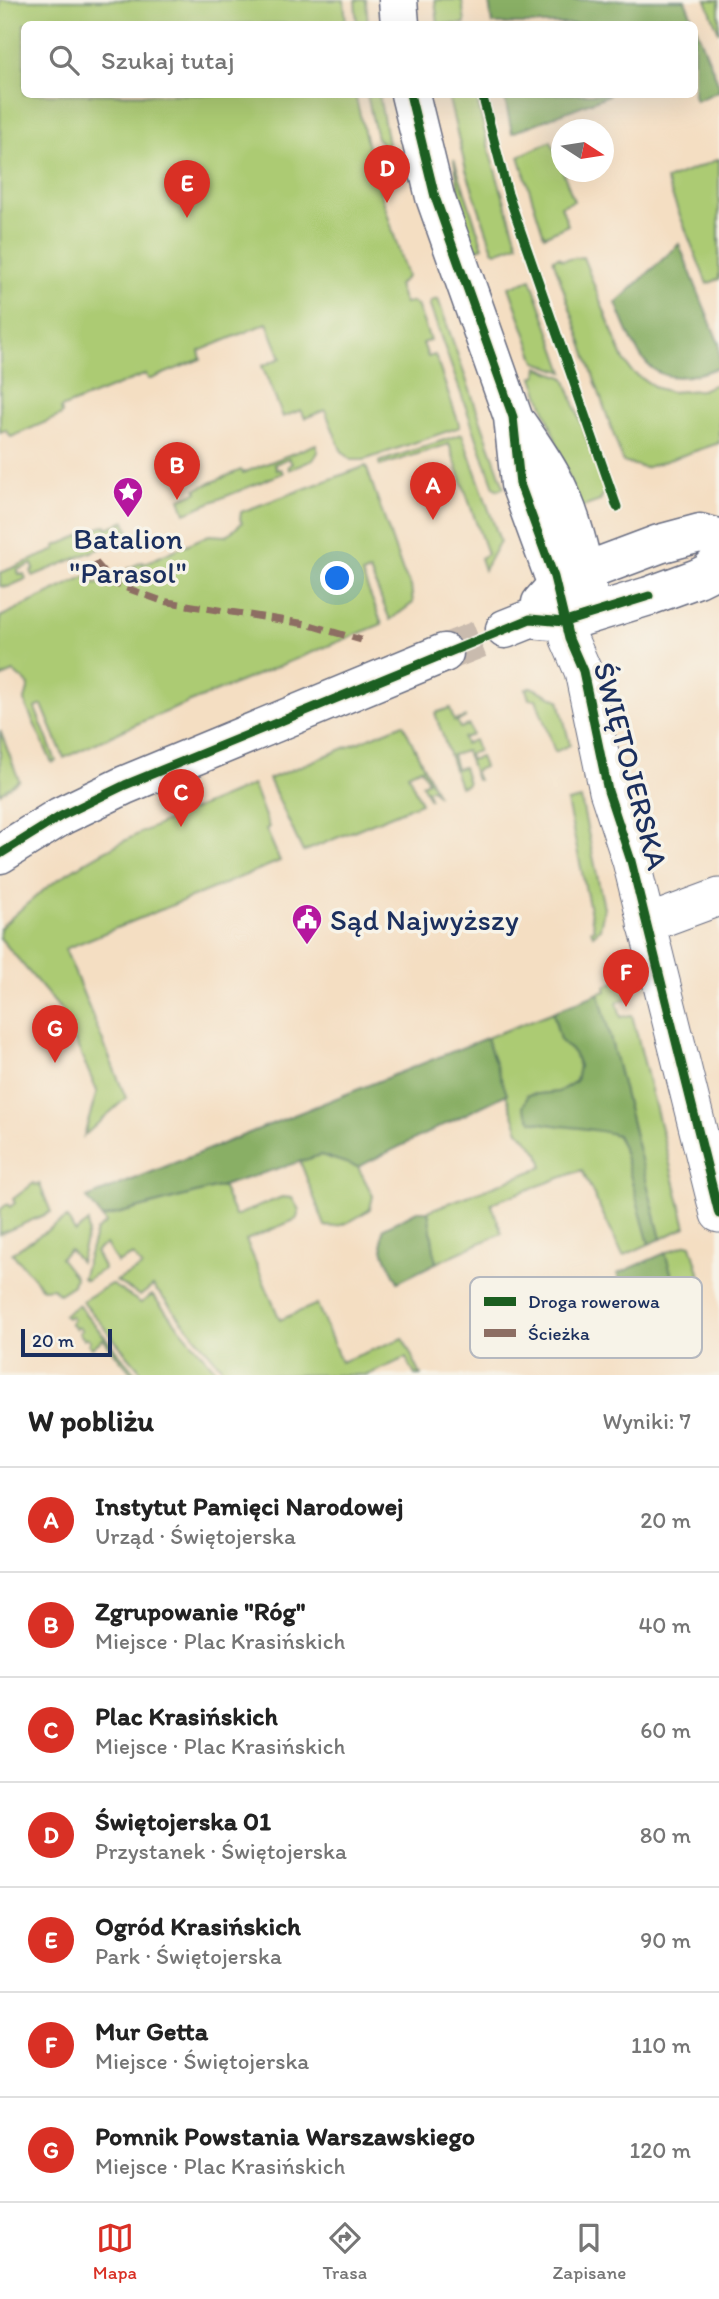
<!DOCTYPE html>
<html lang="pl">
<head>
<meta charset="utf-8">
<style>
  body { margin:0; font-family:Itim,sans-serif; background:#f6f6f6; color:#222 }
  .compass { position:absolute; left:551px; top:119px; width:63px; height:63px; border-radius:50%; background:#fff; box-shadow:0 7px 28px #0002; rotate:102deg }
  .scale { position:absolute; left:21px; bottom:18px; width:91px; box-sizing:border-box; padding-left:7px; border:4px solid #1b2f5e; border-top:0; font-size:19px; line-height:24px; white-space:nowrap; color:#1b2f5e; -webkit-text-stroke:5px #f7f3e8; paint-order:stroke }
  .you { position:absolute; left:338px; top:579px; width:24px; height:24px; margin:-18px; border:5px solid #fff; border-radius:50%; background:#1a73e8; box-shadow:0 0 0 10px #1a73e833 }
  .badge { display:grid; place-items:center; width:46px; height:46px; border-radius:50%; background:#d93025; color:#fff; font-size:23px; font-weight:700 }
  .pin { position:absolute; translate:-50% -58px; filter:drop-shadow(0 2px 4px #0008) }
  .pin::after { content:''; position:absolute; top:37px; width:24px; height:21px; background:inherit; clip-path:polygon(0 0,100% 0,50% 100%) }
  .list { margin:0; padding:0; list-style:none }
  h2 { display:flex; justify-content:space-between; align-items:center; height:91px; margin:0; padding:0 28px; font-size:30px }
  h2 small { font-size:23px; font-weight:400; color:#767676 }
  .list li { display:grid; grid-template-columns:46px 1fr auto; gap:21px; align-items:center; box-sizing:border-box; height:105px; padding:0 28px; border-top:2px solid #e0e0e0 }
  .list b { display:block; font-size:26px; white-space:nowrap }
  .list p { margin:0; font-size:23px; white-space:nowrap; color:#767676 }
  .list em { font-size:23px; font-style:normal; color:#767676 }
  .icon { flex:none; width:38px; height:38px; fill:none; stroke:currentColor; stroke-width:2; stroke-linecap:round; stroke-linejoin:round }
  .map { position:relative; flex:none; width:719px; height:1375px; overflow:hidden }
  .search { position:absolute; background:#fff; box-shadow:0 7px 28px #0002; left:21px; right:21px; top:21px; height:77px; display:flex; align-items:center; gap:18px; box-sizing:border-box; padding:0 24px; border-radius:10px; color:#767676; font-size:26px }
  .sheet { height:826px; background:#fff }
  nav { display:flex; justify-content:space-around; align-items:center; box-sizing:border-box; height:98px; border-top:2px solid #e0e0e0; background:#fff; font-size:19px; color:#767676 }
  nav a { display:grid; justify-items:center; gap:4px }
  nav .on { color:#d93025 }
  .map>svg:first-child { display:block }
</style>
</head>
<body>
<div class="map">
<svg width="719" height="1375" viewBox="0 0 719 1375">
  <rect width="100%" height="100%" fill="#f7f3e8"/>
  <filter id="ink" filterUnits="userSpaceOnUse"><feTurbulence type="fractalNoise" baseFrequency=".0143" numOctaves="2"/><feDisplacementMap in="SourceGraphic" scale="14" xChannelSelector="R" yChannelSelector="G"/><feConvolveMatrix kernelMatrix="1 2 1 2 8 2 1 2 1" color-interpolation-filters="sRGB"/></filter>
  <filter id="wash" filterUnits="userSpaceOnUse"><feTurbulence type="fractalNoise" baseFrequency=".00686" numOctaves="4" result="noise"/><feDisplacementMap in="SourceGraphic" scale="28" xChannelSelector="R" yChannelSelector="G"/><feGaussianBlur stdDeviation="1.57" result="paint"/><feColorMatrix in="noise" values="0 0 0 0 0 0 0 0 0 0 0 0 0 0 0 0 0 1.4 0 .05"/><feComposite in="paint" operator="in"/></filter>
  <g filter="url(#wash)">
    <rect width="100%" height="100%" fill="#f4dec2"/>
    <path fill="#accb73" stroke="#647d68" stroke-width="2" d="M0 0H344L346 24H24V94L355 95 371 159 364 161 368 176 375 174 407 277 398 285 404 303 412 302 417 305 430 340 423 343 428 357 435 355 460 427 364 460H351L341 450 325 410 305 418 301 410 283 417 262 366 281 358 267 323 199 351 201 359 151 379H148L146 374 61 408 62 414 60 416 11 437 6 430 0 432Z
      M355 0H366L368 24H357Z
      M435 0H462L465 24H438Z
      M706 0H719V33Z
      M367 95H379L388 144 384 145 377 138Z
      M448 95H476L491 157 518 244 496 252 493 250 466 170Z
      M551 141 574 201 561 206 568 225 544 236 519 156Z
      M454 159 483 247 474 250 463 220Z
      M719 159V279L707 284 666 180Z
      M559 257 562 260 583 257 618 346 624 360 632 372 657 388 671 392 701 390 719 383V443L645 468 623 462 553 259Z
      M531 279 564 372 536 362 509 287Z
      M438 299 504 487 498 490 494 487 430 306 431 301Z
      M538 367 565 378 605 490 600 501 580 508 533 377 537 375Z
      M462 434 500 541 484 570 480 558 487 554 449 444 380 466 379 462Z
      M316 444 318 452 313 460 289 470 288 466 292 464 289 458 275 464 277 470 281 469 283 473 185 513 180 499 197 492 196 489 241 470 243 473Z
      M366 466 403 572 411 586 413 603 390 620 370 571 362 574 382 624 139 723 64 758 42 705 35 708 56 761 52 763 27 708 25 700 29 685 14 672 0 678V617L88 575 94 583 117 581 129 568 142 562 143 564 209 535 226 536 242 523 240 519 241 512Z
      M125 521 130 536 33 576 31 571 34 569 32 564 17 570 20 575 24 574 26 579 8 587 0 586V573L56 550 55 546 106 525 107 528Z
      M531 687 559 700 570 745 555 752 536 699H529L526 689Z
      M450 708 454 721 466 717 457 722 460 728 469 725 472 735 463 738 465 744 474 740 478 751 469 754 470 760 480 757 484 767 474 771 478 780H476L466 751 452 755 456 769 463 767 468 784 460 787 435 713Z
      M403 724 438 796 432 788 427 790 430 800 422 784 428 781 421 768 408 774 421 803 303 852 269 779Z
      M0 730 19 780 0 793Z
      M253 785 269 827 266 829 280 861 65 949 126 1098 84 1136 97 1091 62 1011 0 938V928C20 910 40 891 63 876 121 837 188 812 253 785Z
      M581 799 604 908 600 929 593 935 591 930 594 929 567 802Z
      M623 978 628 999 617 1002 621 1017 632 1015 686 1227 661 1239 599 993 606 991 605 986Z
      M553 1012 560 1040 574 1053 579 1067 576 1081 558 1092 528 1095 604 1131 616 1135 622 1145 649 1244 623 1256 582 1170 491 1203 502 1233 436 1263 428 1211 543 1167 539 1153 519 1131 486 1038Z
      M321 1155 358 1167 373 1196 370 1209C358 1217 340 1230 325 1226L300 1161Z
      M34 1183 36 1185 39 1183 51 1212 0 1234V1210L7 1204 10 1207 15 1203 13 1199Z
      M222 1186 235 1216 282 1197 292 1198 299 1210 297 1219 246 1240 280 1320 317 1304 341 1362 403 1338 421 1375H415L406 1358 367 1375H228L153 1286 140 1296 116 1281 142 1267 133 1255 117 1263 106 1244 95 1252 104 1269 86 1280 82 1278 96 1231 106 1223 102 1218Z
      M67 1218 75 1232 88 1222V1232L80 1262 70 1250 60 1258 75 1277 73 1285 59 1294 53 1288 43 1289 12 1253Z
      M687 1244 691 1245 705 1292 681 1304 665 1253Z
      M111 1284 141 1303 152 1295 220 1375H144L82 1301Z
      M78 1305 137 1375H133L103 1339 92 1348 88 1344 90 1341 87 1337 84 1339 79 1333 82 1330 78 1327 76 1329 70 1323 73 1320 70 1316 67 1318 64 1315Z"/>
    <path fill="#89af65" stroke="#526f62" stroke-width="2" d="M489 0H685L719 85V91L696 101 694 95V24H492Z
      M504 94H609V95L512 133Z
      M679 244 719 344V367C650 395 639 360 616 303Z
      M599 993 661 1239 649 1244 622 1145 617 1135C590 1127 560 1128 532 1121L523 1107 528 1095 558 1092 576 1081 579 1066 574 1053 560 1040 553 1012Z
      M486 1038 507 1094 358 1167 321 1155 222 1186 102 1218 87 1198Z
      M417 1211H428L436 1263 398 1282C390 1266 376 1245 384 1228Z
      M665 1253 681 1304 638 1323 617 1274Z"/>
  </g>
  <g filter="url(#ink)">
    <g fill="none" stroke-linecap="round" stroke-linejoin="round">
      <path stroke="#c9bbae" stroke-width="38" stroke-dasharray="38 19" stroke-linecap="butt" d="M444 653 505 629"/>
      <g stroke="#676c81" stroke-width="39">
        <path id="street" d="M565 622 569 639 583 671 608 791 631 861 719 1214
          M646 924 719 897"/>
      </g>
      <g stroke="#676c81" stroke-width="41">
        <path id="secondary" d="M398 0 400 24
          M410 94 435 197 513 417 520 484 554 577 565 622
          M518 425C529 441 541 458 551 476 572 512 581 556 589 597
          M541 603 556 586 595 568 659 544 700 533 719 538
          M505 629 530 619 565 622 649 596 698 578 708 573 719 562
          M0 854 61 816 125 785 444 653"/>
      </g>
      <use href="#street" stroke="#fff" stroke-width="37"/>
      <use href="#secondary" stroke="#fff" stroke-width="38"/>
      <path stroke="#8d6e63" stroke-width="7" stroke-dasharray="14 7" stroke-linecap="butt" d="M95 562 113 583 162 601 306 624 361 640"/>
      <g stroke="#f7f3e8" stroke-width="13">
        <path id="cycleway" d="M410 94 435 197 513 417 520 484 554 577 569 639 583 671 608 791 631 861 719 1214
          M482 94 508 194 617 507
          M0 854 61 816 125 785 530 619 565 622 649 596"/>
      </g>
      <use href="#cycleway" stroke="#1b5e20" stroke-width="9"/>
    </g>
  </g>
  <defs>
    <g id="sight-pin" transform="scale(1.575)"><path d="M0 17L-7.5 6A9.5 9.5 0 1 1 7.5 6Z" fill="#b5179e" stroke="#f7f3e8"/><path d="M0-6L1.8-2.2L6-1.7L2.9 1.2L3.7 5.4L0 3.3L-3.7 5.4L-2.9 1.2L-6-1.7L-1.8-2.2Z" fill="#fff"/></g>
    <g id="civic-pin" transform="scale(1.575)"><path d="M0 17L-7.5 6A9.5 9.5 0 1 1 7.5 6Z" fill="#b5179e" stroke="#f7f3e8"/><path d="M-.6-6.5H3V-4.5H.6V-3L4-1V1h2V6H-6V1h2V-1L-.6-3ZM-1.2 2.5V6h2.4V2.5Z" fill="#fff"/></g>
  </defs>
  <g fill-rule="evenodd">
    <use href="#sight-pin" x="128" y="492"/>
    <use href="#civic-pin" x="307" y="919"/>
  </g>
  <g text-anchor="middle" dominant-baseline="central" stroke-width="7" stroke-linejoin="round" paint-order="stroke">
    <g font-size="30" fill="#1b2f5e" stroke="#f7f3e8">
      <text x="128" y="538">Batalion<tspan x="128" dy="34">"Parasol"</tspan></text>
      <text x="330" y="919" text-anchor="start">Sąd Najwyższy</text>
    </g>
    <g font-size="30" fill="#1b2f5e" stroke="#f7f3e8">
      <text transform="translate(631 766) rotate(75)">ŚWIĘTOJERSKA</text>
    </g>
  </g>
  <rect x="470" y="1277" width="232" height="81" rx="10" fill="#f7f3e8" stroke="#b5b8bf" stroke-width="2"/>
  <rect x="484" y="1297" width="32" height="9" fill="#1b5e20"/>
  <rect x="484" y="1329" width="32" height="8" fill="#8d6e63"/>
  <g font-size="19" fill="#1b2f5e">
    <text x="528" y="1308">Droga rowerowa</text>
    <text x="528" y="1340">Ścieżka</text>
  </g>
</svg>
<svg class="compass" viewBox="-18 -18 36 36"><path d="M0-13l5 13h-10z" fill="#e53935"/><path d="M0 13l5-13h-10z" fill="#767676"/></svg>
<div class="scale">20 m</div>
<div class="you"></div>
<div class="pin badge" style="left:433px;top:520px">A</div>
<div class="pin badge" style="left:177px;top:500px">B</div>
<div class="pin badge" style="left:181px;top:827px">C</div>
<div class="pin badge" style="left:387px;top:203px">D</div>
<div class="pin badge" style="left:187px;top:218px">E</div>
<div class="pin badge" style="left:626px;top:1007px">F</div>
<div class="pin badge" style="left:55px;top:1063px">G</div>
<div class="search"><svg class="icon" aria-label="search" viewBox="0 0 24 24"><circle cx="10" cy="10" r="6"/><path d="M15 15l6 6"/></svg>Szukaj tutaj</div>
</div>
<section class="sheet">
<h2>W pobliżu<small>Wyniki: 7</small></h2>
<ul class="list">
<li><span class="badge">A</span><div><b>Instytut Pamięci Narodowej</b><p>Urząd · Świętojerska</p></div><em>20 m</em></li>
<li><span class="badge">B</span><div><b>Zgrupowanie &quot;Róg&quot;</b><p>Miejsce · Plac Krasińskich</p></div><em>40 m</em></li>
<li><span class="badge">C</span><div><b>Plac Krasińskich</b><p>Miejsce · Plac Krasińskich</p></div><em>60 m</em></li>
<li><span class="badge">D</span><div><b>Świętojerska 01</b><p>Przystanek · Świętojerska</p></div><em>80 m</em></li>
<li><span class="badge">E</span><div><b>Ogród Krasińskich</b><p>Park · Świętojerska</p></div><em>90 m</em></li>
<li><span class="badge">F</span><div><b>Mur Getta</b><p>Miejsce · Świętojerska</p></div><em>110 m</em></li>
<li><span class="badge">G</span><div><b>Pomnik Powstania Warszawskiego</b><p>Miejsce · Plac Krasińskich</p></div><em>120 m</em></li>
</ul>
</section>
<nav>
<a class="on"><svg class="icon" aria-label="map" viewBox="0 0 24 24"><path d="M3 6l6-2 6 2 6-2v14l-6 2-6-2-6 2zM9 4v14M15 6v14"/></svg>Mapa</a>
<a><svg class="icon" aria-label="directions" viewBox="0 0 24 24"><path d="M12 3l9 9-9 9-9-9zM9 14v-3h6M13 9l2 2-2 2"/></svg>Trasa</a>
<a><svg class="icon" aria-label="saved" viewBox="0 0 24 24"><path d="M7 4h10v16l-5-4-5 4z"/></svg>Zapisane</a>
</nav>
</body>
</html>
